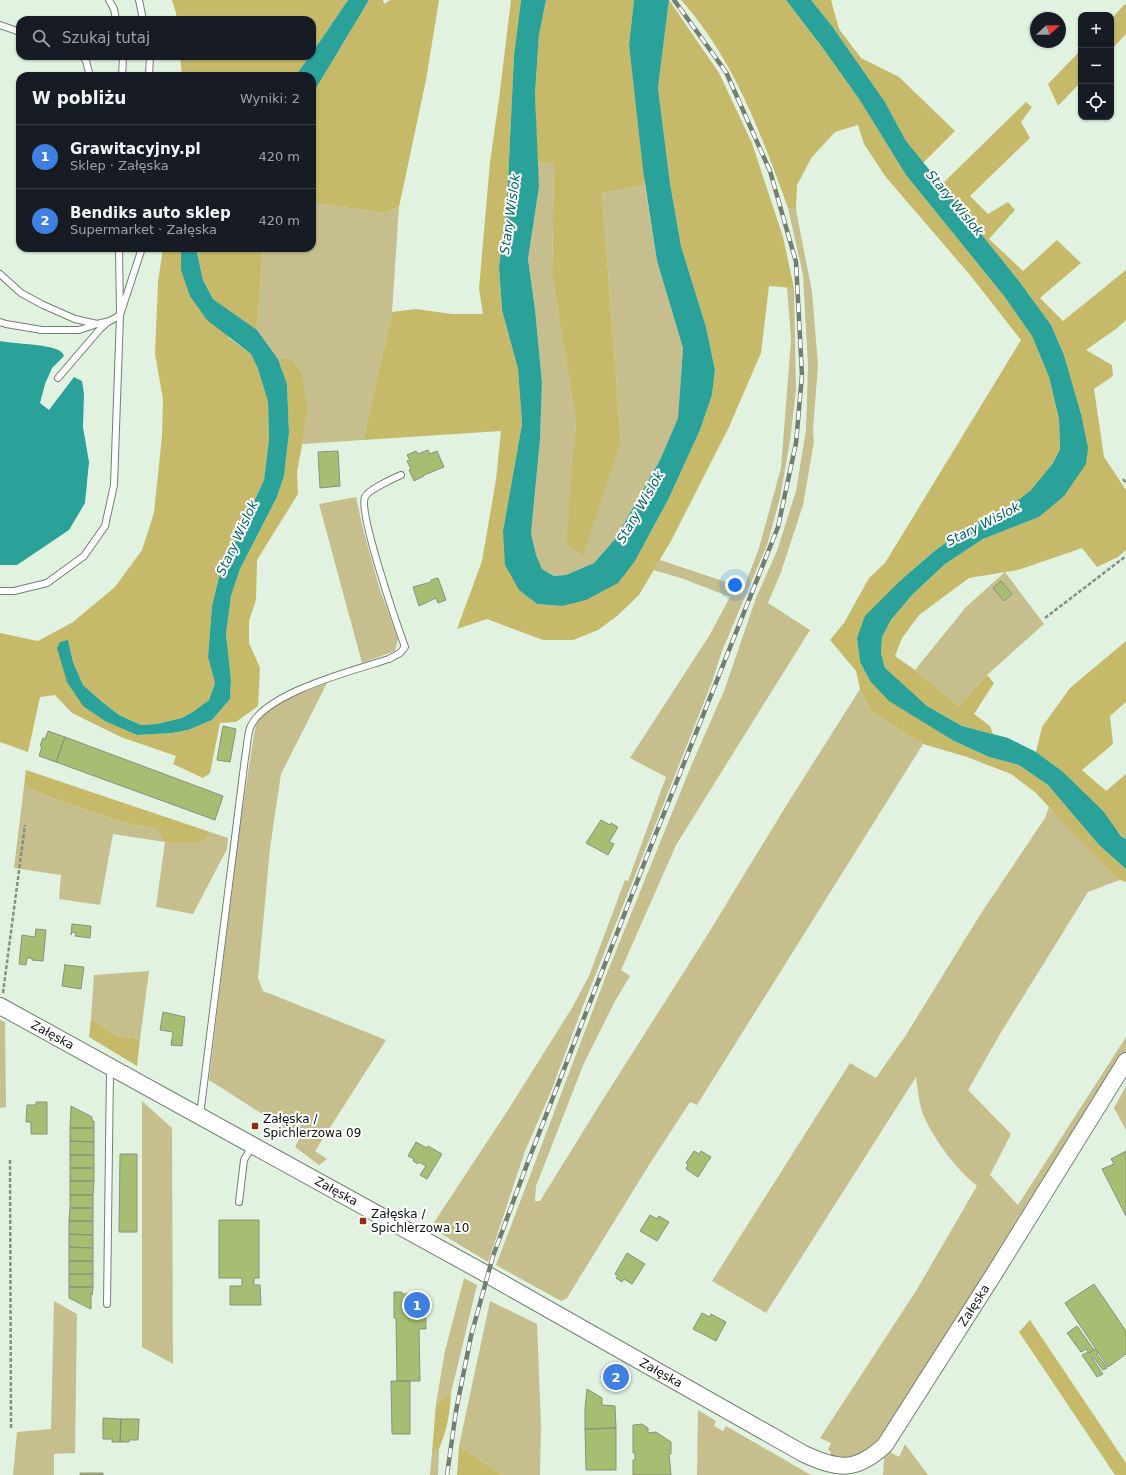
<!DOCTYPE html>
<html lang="pl">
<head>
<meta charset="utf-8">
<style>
  body { margin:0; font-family:"DejaVu Sans",sans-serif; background:#242831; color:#f1f3f6 }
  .controls { position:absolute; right:12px; top:12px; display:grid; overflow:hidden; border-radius:8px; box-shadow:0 1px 3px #0004 }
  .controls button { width:36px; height:36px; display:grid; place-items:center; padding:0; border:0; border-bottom:1px solid #363941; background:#171b24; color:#f1f3f6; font:20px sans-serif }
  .compass { position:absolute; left:1030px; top:12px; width:36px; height:36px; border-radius:50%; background:#171b24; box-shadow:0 1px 3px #0004; rotate:69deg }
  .you { position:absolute; left:735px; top:585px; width:14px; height:14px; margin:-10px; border:3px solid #fff; border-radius:50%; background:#1a73e8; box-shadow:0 0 0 6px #1a73e833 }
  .badge { display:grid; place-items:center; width:26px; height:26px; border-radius:50%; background:#0b8043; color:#fff; font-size:13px; font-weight:700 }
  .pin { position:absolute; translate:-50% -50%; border:2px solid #fff; box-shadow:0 1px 4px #0006 }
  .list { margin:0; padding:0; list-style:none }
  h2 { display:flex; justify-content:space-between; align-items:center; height:52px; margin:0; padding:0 16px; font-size:17px }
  h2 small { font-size:13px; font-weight:400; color:#9ea1a6 }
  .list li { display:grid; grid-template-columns:26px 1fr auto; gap:12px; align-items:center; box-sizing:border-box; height:64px; padding:0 16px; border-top:1px solid #363941 }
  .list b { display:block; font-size:15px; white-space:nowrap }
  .list p { margin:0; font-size:13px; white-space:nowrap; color:#9ea1a6 }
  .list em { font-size:13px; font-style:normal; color:#9ea1a6 }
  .icon { flex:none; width:22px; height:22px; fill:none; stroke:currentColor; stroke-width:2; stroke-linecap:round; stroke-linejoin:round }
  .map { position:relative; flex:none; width:1126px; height:1475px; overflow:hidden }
  .search { position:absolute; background:#171b24; box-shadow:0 1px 3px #0004; left:16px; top:16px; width:300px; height:44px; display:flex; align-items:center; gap:10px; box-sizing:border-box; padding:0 14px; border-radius:12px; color:#9ea1a6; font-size:15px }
  .panel { position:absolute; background:#171b24; box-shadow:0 1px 3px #0004; left:16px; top:72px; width:300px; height:180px; border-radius:12px }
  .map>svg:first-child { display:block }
</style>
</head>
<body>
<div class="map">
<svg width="1126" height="1475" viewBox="0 0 1126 1475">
  <rect width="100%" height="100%" fill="#e1f2e1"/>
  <path fill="#c6be8c" d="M537 162H554L552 276 576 422 571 496 621 441 602 193 645 185 657 261 683 348 678 418 660 460 616 538 594 563 566 575 554 576 542 569 536 555 531 533 540 440 542 383 535 309 528 259 539 187Z
    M312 203 385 213 399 207 392 312 363 440 302 444 308 413 291 359H278L257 330 263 248H312Z
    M788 208 796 210 812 292 818 365 813 429 814 442 803 505 781 572 768 603 810 630 676 845 621 970 630 976 615 1001 584 1063 536 1186 535 1201H540L602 1101 708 934 786 806 860 689 871 712 923 744 697 1105 690 1102 649 1165 567 1298 561 1301 496 1265 607 973 691 766 724 691 756 598 777 551 796 491 806 430 808 366 803 275Z
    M787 287 794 288 796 390 790 441 780 498 767 545 722 651 712 682 583 1006 550 1094 525 1151 488 1262 440 1233V1228L433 1224 508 1110 572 1008 589 976 625 880 628 881 666 777 630 758 709 636 730 597 681 578 653 570 660 560 729 583 743 590 759 548 781 468 791 340Z
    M356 497 363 529 379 587 398 639 395 651 362 663 319 504Z
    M1005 572 1044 624 987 675 959 706 915 670 966 607Z
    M327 683 281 774 270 848 258 978 263 991 386 1040 315 1151 327 1159 319 1165 295 1147 300 1138 209 1080 239 832 254 734C255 730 256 724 259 720 271 704 308 690 327 683Z
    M24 786 54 799 125 823 157 829 203 842 210 832 228 838 227 849 193 914 156 907 165 842 113 834 100 905 59 899 61 875 14 868Z
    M1049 807 1120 880 1088 892 1000 1034 968 1090 1011 1134 990 1175 1018 1205 1126 1037V1051L889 1426C879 1437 868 1455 852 1457 845 1458 837 1456 830 1456L831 1452 828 1450 831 1443 820 1438 916 1291 977 1186C955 1168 936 1142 924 1117 919 1105 918 1090 916 1077L766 1313 712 1281 850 1063 876 1078 906 1035 980 915 1045 818Z
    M149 971 140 1039 117 1036 91 1019 94 975Z
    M0 1020 5 1022 6 1107 0 1108Z
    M1126 1086V1130L1114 1108Z
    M142 1101 172 1128 173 1364 142 1347Z
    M464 1278 477 1285 451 1393 436 1404 445 1351Z
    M54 1301 77 1314 75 1453 54 1454V1475H13L17 1432 51 1429Z
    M490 1301 537 1324 541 1424 540 1475H502L459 1446Z
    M698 1410 716 1421 714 1426 723 1431 726 1426 811 1475H697Z
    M905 1444 928 1475H883L884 1458 890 1452 899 1457Z
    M439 1449 438 1475H430L432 1453Z"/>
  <path fill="#c6ba6a" d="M172 0H348L312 53V20H177L176 13Z
    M369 0H383L384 4 390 0H439L426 80 399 207 385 213 312 203V95Z
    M511 0H521L514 55 507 202 499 267 502 310 518 369 522 424 503 531 519 590 537 604 562 606 635 561 669 498 700 430 712 395 715 370 706 327 681 246 670 183 658 88 669 0 719 73 752 143 783 237 794 288 769 286 761 353 729 427 671 541 639 595 617 616 598 630 573 640H543L487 619 457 629 482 561 496 480 501 431 363 440 392 312 416 309 452 314H483L479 289 490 162 499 99Z
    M546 0H634L629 45 645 185 602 193 621 441 583 556 566 544 576 422 552 276 554 162H537L535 94 539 35Z
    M681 0H786L822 47 859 99 906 175 1004 296 1032 336 1049 377 1059 419 1060 449 1053 463 1031 490 1013 504 964 529 932 553 901 580 857 638 860 662 870 681 954 741 989 757 1019 765 1048 785 1099 845 1126 869V882L1120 880 1087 848 1036 793 1011 774 967 757 923 744 871 712 860 689 856 671 830 640 844 623 869 578 885 563 1021 340 970 275 885 176 864 144 858 125 835 132 812 157 797 185 796 210 788 208C761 134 734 59 681 0Z
    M811 0H831L839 29 861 58 899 77 955 131 923 163 906 141 885 102 832 26Z
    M1126 3V34L1111 50V19Z
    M1081 50V82L1058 106 1048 84Z
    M180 56H310L295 76H182Z
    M1026 102 1032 107 1021 122 1030 138 970 196 988 214 1008 202 1015 210 989 239 1023 271 1057 240 1081 263 1040 298 1063 321 1126 270V320L1116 329 1086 350 1112 365 1113 376 1094 389 1104 457 1126 490V550L1118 557 1097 567 1082 548 1018 570 969 578 919 615 902 638 895 656 915 670 959 706 987 675 994 683 974 714 990 726 993 734 962 726 927 706 901 684 885 668 881 653 882 637 891 620 912 595 945 564 983 539 1039 517 1081 414 1064 355 1051 325 1019 281 941 185Z
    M163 248H181V270L229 338 251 354 258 369 268 402 269 439 264 480 219 577 212 606 208 657 215 683 209 700 194 711 182 718 156 724 141 725 119 715 101 701 83 685 73 662 68 640 67 682 136 735 172 733 188 730 212 720 230 699 231 680 226 634 231 596 240 569 277 497 284 476 289 433 287 384 278 359H291L302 374 308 413 297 472 298 494 257 560 256 600 249 621V643L260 668 258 706 236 722 220 723 210 773 203 778 173 764 176 756 121 737 72 713 55 695 40 697 28 752 0 742V633L38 641 73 622 115 587 142 550 154 513 162 436 163 399 155 354 158 282Z
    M196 248H263L257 330 213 299 203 280Z
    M1126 641V702L1110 716 1113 744 1082 770 1106 791 1126 774V839L1122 836 1062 771 1036 752 1042 727 1070 688Z
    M26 770 210 832 203 842H165L157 829 125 823 54 799 24 786Z
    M91 1019 117 1036 140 1039 137 1066 89 1037Z
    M1030 1320 1126 1463V1475H1115L1019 1332Z
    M451 1393C450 1413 447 1430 439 1449L432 1453 436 1404Z
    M459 1446 502 1475H457Z"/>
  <path fill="#2aa29a" d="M348 0H369L312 95V76H295L310 56H312V53Z
    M521 0H546L539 35 535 94 539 187 528 259 535 309 542 383 540 440 531 533 536 555 542 569 554 576 566 575 594 563 616 538 660 460 678 418 683 348 657 261 643 170 629 45 634 0H669L658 88 670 183 681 246 706 327 715 370 712 395 700 430 669 498 635 561 618 583 586 600 562 606 537 604 519 590 505 565 503 531 522 424 518 369 502 310 499 267 507 202 514 55Z
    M786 0H811L832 26 885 102 906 141 1019 281 1051 325 1064 355 1081 414 1088 448 1086 464 1064 496 1039 517 983 539 945 564 912 595 891 620 882 637 881 653 885 668 927 706 962 726 1008 738 1036 752 1062 771 1103 811 1121 836 1126 839V869L1099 845 1048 785 1019 765 989 757 954 741 889 701 870 681 860 662 857 638 865 616 901 580 932 553 964 529 1013 504 1031 490 1053 463 1060 449 1059 419 1049 377 1032 336 1004 296 906 175 859 99 822 47Z
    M181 248H196L203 280 213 299 257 330 278 359 287 384 289 433 284 476 277 497 240 569 231 596 226 634 231 680 230 699 212 720 188 730 172 733 137 735 105 721 83 706 67 682 57 648 60 642 68 640 73 662 83 685 101 701 119 715 141 725 156 724 182 718 194 711 209 700 215 683 208 657 212 606 219 577 264 480 269 439 268 402 258 369 251 354 207 320 190 296 181 270Z
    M0 341C14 344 50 344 60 351 62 352 63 354 64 356L52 368 45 384 40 403 49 410 74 377 82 381 84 394 83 427 89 462 85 503 69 530 17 565H0Z"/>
  <path fill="#a6bd72" stroke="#8b917d" d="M428 450 430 454 437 451 444 467 424 475V476L414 481 409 470 411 469 407 461 410 460 407 455 416 451 418 454Z
    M338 451 340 486 320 488 318 452Z
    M438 578 446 600 438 603 436 598 419 606 413 587 431 582V580Z
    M1001 581 1012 594 1004 601 993 588Z
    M223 726 236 729 230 762 217 760Z
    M48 731 65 737 56 762 39 756 42 747 40 746 43 738 45 739Z
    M65 737 223 796 215 820 56 762Z
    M601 820 610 825 611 823 618 827 609 842 614 844 608 855 586 843Z
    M72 924 91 926 90 938 75 936 76 933 72 932 71 935Z
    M36 929 46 930 43 961 32 960V958H27L26 965 19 964 22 935 35 937Z
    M65 964V965L84 967 81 989 62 986Z
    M163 1012 185 1017 182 1046 171 1045 173 1032 160 1030Z
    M36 1102H47V1134H31V1122H26L27 1105H36Z
    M71 1106 92 1117V1121H94V1128H70Z
    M70 1128H94V1142L70 1141Z
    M70 1141 94 1142V1155H70Z
    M416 1142 427 1148 428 1146 442 1154 427 1179 420 1175 426 1166 419 1162 418 1164 413 1161 414 1159 408 1156Z
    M694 1151 699 1154 701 1151 711 1157 698 1177 686 1169 688 1165 686 1163Z
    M1126 1151V1216L1102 1169 1114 1164 1111 1159Z
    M120 1154H137V1232H119Z
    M70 1155H94V1168H70Z
    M70 1168H94V1181H70Z
    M70 1181H94L93 1195H70Z
    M70 1195H93V1208H70Z
    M70 1208H93V1221H69Z
    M650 1215 657 1219 659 1216 669 1222 657 1241 640 1231Z
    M219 1220H259V1278H254V1285H260L261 1305H230V1286H242V1278H219Z
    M69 1221H93V1235L69 1234Z
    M69 1234 93 1235V1248L69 1247Z
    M69 1247 93 1248V1261H69Z
    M627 1253 645 1264 632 1284 624 1279 622 1282 616 1278 618 1276 615 1274Z
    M69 1261H93V1274H69Z
    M69 1274H93V1287H69Z
    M1094 1284 1126 1331V1354L1108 1367 1065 1303Z
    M69 1287H93L92 1295 91 1294V1309L69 1298Z
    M394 1292H402V1294H425L426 1329H419L420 1381H397L396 1318H394Z
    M702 1313 710 1317 711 1314 726 1322 716 1341 693 1329Z
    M1077 1326 1094 1350 1089 1353 1086 1349 1081 1352 1067 1333Z
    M1095 1349 1098 1353 1097 1354 1107 1368 1103 1370 1093 1357 1092 1358 1103 1374 1097 1377 1082 1355 1088 1352 1089 1353Z
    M391 1381H410V1434H392Z
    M587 1389 602 1398V1405L615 1406 616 1428 585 1429V1408Z
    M103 1418 121 1419 120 1442H112V1439H103Z
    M121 1419H139L138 1440H129V1442H120Z
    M642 1424 648 1428V1433L656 1432 671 1442V1454H669L671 1475H633V1460H635V1453H633V1425Z
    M616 1428V1470H586L585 1429Z
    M80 1473H103V1475H80Z"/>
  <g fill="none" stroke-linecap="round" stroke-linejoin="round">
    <g stroke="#728171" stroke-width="8">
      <path id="service" d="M109 0 114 9 116 20
        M139 0 143 20
        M0 25 20 32
        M83 56 86 61 90 76
        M122 76 123 56
        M149 76 150 56
        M0 274 21 293 43 305 75 319 97 324 110 321 120 315 142 248
        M0 322 6 324 42 330H79L97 324
        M58 378 100 329 109 321
        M0 591H14L47 583 84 556 105 526 114 485 120 315 119 248
        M200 1115 245 758C247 749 247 737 250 728 263 693 355 670 389 659L400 653 405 647C397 625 358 512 365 497 368 490 394 478 401 475
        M239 1202 244 1160 252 1146
        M107 1304 110 1069"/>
    </g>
    <g stroke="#728171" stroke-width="18">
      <g id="tertiary">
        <path id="s1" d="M0 1006 488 1275 804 1454C839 1470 856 1472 885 1445L994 1274 1126 1061"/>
      </g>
    </g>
    <path stroke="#849084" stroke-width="2.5" stroke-dasharray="4 2" stroke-linecap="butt" d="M1123 479 1126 483
      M1045 618 1126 556
      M3 993 25 825
      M10 1160 11 1430"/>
    <use href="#service" stroke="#fff" stroke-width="6"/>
    <use href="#tertiary" stroke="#fff" stroke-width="16"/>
    <g stroke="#727e72" stroke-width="4.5">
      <path id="rail" d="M447 1475 456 1411 471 1336 493 1256 529 1159 647 856 778 527 796 443 802 375 796 262 770 171 726 72 674 0"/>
    </g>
    <use href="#rail" stroke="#fff" stroke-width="3" stroke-dasharray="9" stroke-linecap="butt"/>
  </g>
  <g fill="#942c14" stroke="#fff" stroke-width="1.5">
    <rect x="251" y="1122" width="8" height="8" rx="2"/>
    <rect x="359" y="1217" width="8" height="8" rx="2"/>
  </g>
  <g text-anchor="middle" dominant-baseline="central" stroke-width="4" stroke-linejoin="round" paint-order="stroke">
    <g font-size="12" fill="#0c120c" stroke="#fff">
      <text stroke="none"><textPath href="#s1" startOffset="60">Załęska</textPath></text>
      <text stroke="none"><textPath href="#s1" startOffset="384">Załęska</textPath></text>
      <text stroke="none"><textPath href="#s1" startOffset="1175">Załęska</textPath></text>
      <text stroke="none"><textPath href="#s1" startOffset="756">Załęska</textPath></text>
    </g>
    <g font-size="12" fill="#0c120c" stroke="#fff" text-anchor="start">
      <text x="263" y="1119">Załęska /<tspan x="263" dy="14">Spichlerzowa 09</tspan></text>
      <text x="371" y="1214">Załęska /<tspan x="371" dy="14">Spichlerzowa 10</tspan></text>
    </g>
    <g font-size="13" font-style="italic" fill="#006560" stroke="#fff">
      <text transform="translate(955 203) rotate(50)">Stary Wislok</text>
      <text transform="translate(510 214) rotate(-82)">Stary Wislok</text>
      <text transform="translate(640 507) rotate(-60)">Stary Wislok</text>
      <text transform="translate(983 524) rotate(-27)">Stary Wislok</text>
      <text transform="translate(237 538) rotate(-65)">Stary Wislok</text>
    </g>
  </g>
</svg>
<div class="controls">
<button>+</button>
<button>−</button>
<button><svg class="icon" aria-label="locate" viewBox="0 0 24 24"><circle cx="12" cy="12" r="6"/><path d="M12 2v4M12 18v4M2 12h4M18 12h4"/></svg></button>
</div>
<svg class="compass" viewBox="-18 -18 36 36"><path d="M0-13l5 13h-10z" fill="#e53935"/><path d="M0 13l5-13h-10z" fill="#9ea1a6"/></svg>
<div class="you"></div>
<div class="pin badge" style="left:417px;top:1305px;background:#3f7fe0">1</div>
<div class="pin badge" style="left:616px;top:1377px;background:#3f7fe0">2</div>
<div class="search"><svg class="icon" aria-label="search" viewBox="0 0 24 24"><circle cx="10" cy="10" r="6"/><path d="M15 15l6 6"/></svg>Szukaj tutaj</div>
<section class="panel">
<h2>W pobliżu<small>Wyniki: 2</small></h2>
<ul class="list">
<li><span class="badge" style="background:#3f7fe0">1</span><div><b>Grawitacyjny.pl</b><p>Sklep · Załęska</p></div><em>420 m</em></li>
<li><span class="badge" style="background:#3f7fe0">2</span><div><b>Bendiks auto sklep</b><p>Supermarket · Załęska</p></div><em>420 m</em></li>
</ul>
</section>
</div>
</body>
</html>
